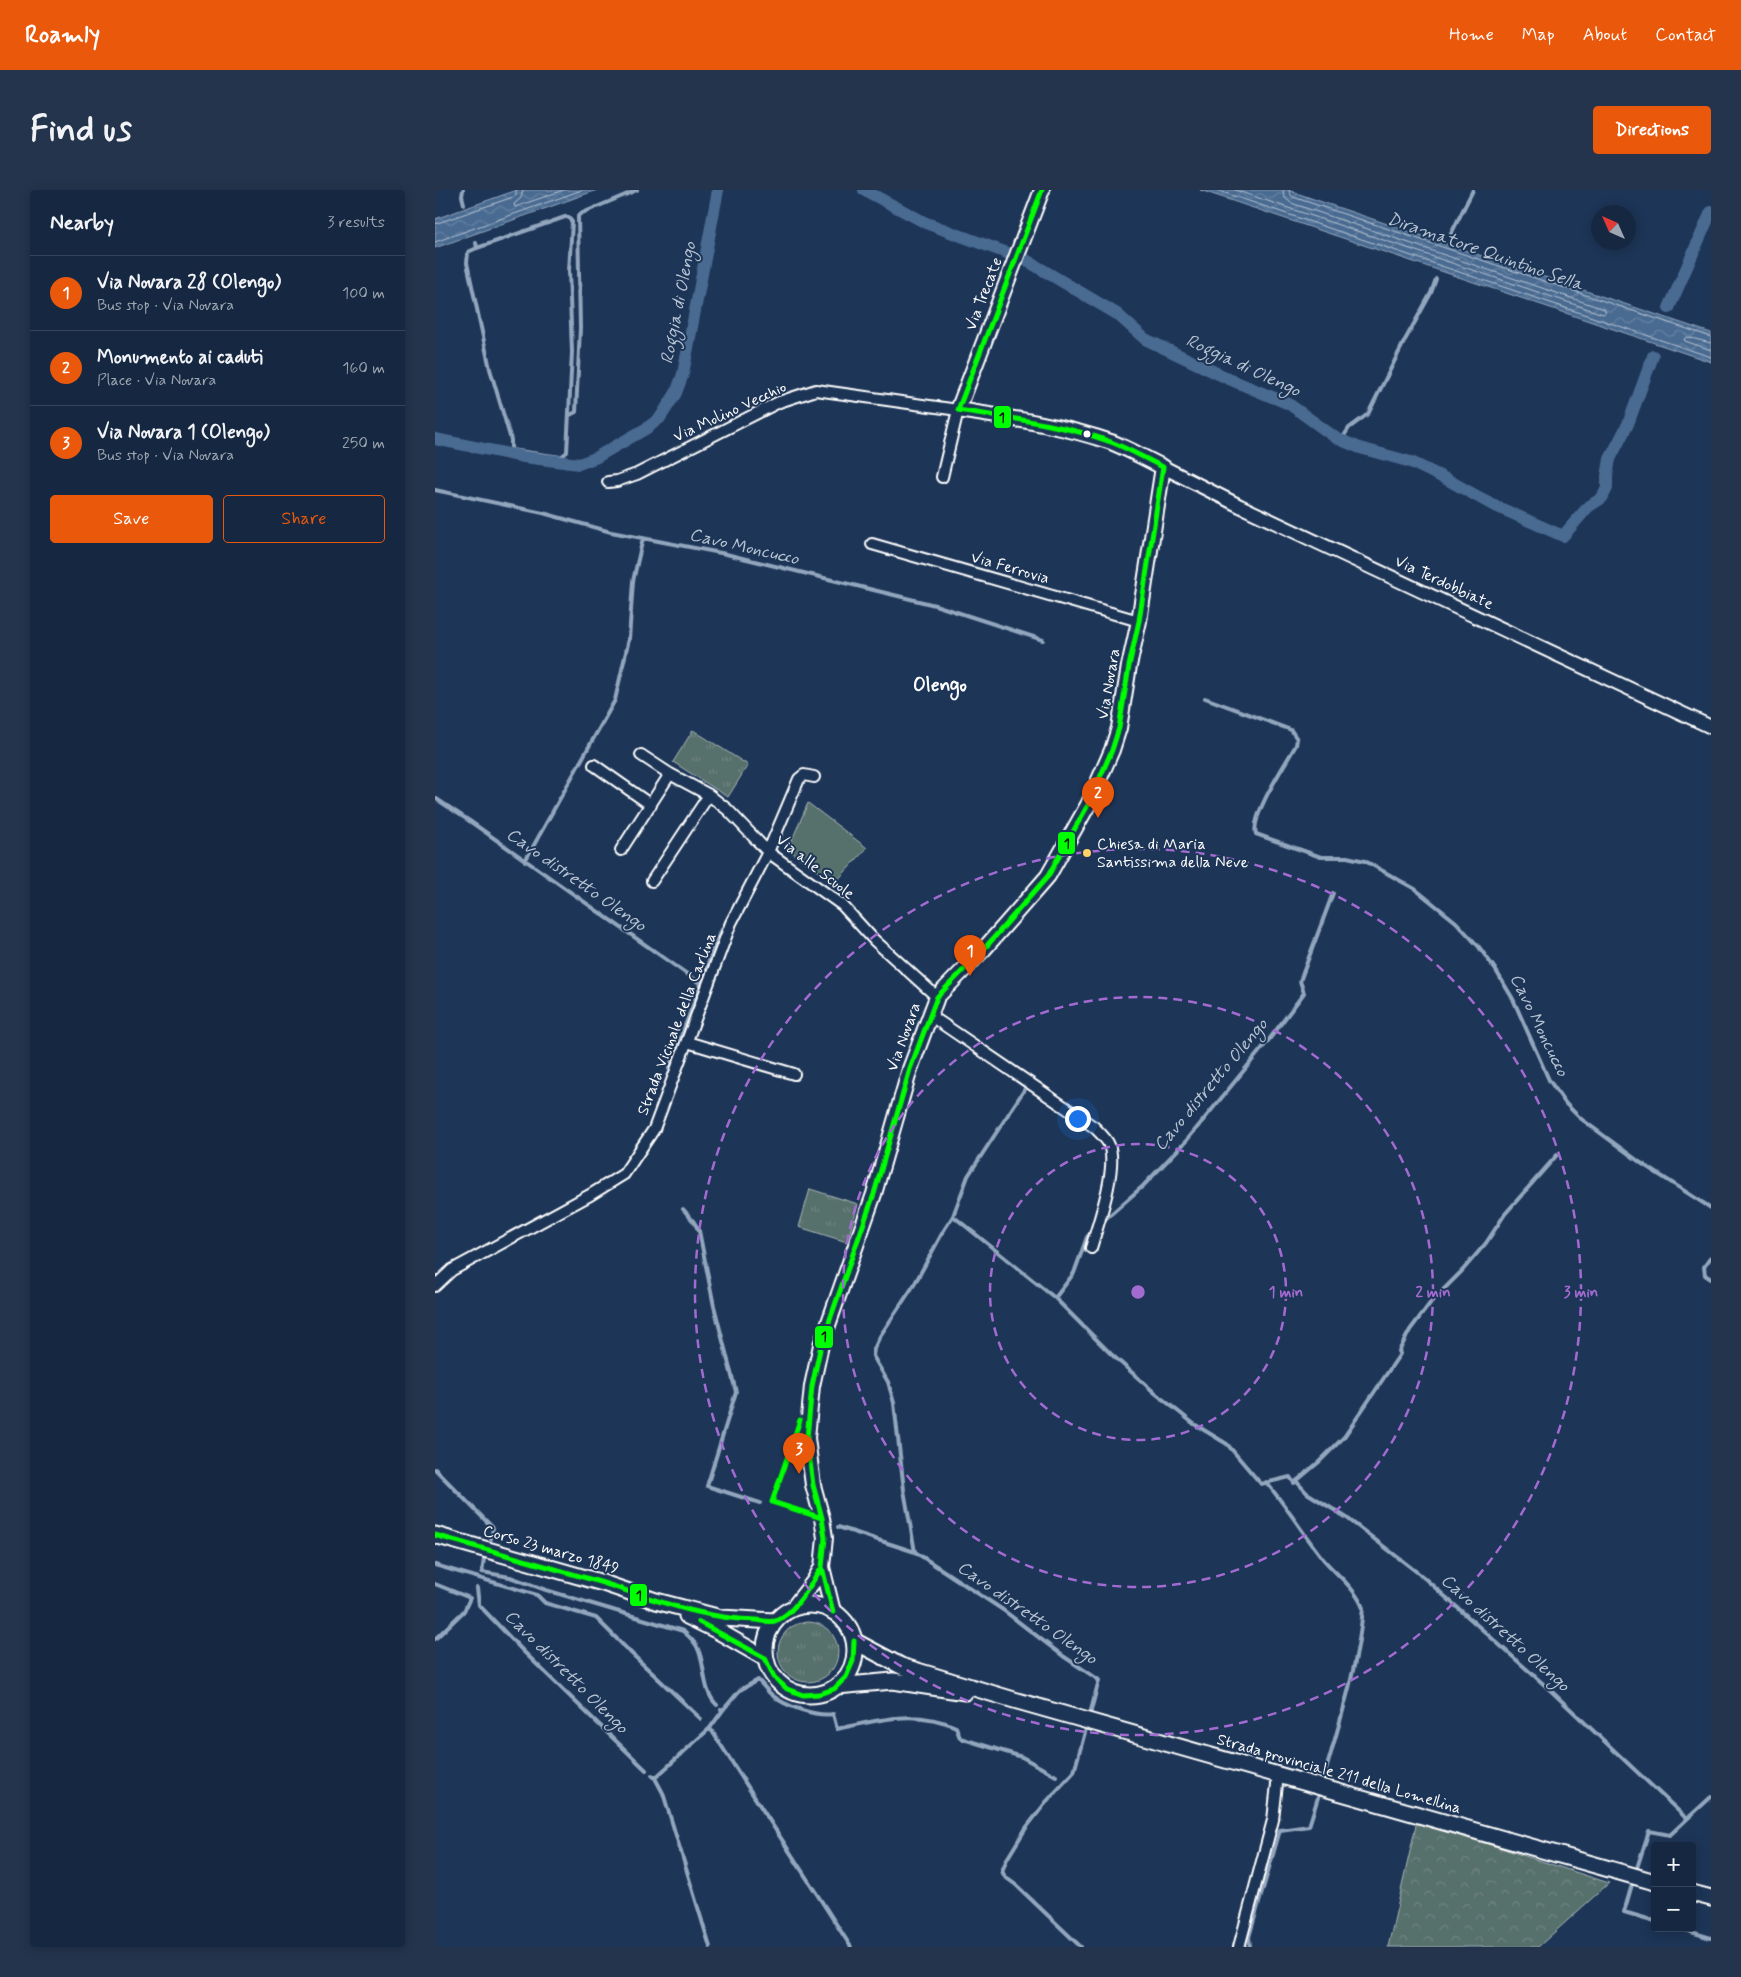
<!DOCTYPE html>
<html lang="en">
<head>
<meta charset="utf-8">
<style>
  body { margin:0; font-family:Mynerve,sans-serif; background:#23344c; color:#f1f3f6 }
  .controls { position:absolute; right:15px; bottom:15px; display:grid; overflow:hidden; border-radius:5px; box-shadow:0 2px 12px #0003 }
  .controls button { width:45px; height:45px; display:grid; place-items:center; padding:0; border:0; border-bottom:1px solid #35445a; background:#162841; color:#f1f3f6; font:25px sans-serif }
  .compass { position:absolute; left:1156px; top:15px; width:45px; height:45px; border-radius:50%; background:#162841; box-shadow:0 2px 12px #0003; rotate:315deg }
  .you { position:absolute; left:642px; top:928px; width:18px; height:18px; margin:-12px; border:4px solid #fff; border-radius:50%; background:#1a73e8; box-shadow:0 0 0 8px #1a73e833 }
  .badge { display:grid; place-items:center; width:32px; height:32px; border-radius:50%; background:#ea580c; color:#fff; font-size:16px; font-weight:700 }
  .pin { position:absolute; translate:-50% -41px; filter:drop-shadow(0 1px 2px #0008) }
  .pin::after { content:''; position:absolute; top:26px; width:18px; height:15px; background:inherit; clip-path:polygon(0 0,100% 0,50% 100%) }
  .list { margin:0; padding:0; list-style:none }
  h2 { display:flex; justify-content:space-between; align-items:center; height:65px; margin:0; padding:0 20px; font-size:21px }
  h2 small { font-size:16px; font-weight:400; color:#9ea6b1 }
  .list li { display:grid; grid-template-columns:32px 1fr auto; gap:15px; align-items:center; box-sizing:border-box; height:75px; padding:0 20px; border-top:1px solid #35445a }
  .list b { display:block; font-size:19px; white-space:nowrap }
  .list p { margin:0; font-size:16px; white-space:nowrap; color:#9ea6b1 }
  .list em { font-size:16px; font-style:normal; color:#9ea6b1 }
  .actions { display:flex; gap:10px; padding:15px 20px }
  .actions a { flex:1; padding:11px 0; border:1px solid #ea580c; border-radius:5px; text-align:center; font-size:18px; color:#ea580c }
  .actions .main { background:#ea580c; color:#fff }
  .map { position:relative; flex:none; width:1276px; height:1757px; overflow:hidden; border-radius:5px }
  header { display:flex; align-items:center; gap:30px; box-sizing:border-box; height:70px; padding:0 25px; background:#ea580c; color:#fff }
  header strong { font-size:24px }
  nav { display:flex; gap:28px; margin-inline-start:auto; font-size:18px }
  .intro { display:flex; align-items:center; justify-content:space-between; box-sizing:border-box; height:120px; padding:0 30px }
  h1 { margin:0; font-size:35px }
  .button { padding:12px 22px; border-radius:5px; background:#ea580c; color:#fff; font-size:18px; font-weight:700 }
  main { display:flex; gap:30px; padding:0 30px }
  aside { flex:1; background:#162841; border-radius:5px; box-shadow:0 2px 12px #0003 }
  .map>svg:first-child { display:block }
</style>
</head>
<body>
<header>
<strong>Roamly</strong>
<nav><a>Home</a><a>Map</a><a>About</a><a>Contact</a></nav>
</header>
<div class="intro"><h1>Find us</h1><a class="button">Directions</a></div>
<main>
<aside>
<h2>Nearby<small>3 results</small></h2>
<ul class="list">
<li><span class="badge">1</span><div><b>Via Novara 28 (Olengo)</b><p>Bus stop · Via Novara</p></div><em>100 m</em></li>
<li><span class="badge">2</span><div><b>Monumento ai caduti</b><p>Place · Via Novara</p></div><em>160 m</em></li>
<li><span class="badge">3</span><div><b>Via Novara 1 (Olengo)</b><p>Bus stop · Via Novara</p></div><em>250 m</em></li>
</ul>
<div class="actions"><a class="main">Save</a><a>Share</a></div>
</aside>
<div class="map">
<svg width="1276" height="1757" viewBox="0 0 1276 1757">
  <defs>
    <pattern id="grass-tufts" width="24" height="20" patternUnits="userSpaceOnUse" patternTransform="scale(1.25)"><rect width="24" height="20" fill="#576f6c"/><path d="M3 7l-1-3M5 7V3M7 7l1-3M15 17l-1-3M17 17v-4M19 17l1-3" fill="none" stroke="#708582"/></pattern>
    <pattern id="forest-crowns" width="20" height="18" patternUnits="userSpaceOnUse" patternTransform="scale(1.25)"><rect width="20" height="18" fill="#576f6c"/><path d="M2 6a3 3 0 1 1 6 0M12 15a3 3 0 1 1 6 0" fill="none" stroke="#708582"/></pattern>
    <pattern id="water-waves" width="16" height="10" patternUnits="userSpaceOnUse" patternTransform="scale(1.25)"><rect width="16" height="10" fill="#4a6b91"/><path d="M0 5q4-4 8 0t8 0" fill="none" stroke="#6581a2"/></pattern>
  </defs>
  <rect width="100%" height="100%" fill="#1d3557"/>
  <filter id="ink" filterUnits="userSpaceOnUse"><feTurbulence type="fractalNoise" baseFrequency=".02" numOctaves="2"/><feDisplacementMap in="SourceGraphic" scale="10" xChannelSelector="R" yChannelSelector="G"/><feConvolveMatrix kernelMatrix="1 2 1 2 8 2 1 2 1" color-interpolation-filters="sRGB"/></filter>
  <g filter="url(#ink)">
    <path fill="url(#grass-tufts)" stroke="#abb7b6" d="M258 540 313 575 293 607 238 572Z
      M375 999 423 1014 412 1052 364 1037Z
      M343 1462a30 30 0 1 1 60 0a30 30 0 1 1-60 0Z"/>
    <path fill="url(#forest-crowns)" stroke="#abb7b6" d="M982 1631 1174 1693 1103 1757H953Z"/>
    <path fill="#576f6c" stroke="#abb7b6" d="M373 613 432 658 399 694 353 659Z"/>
    <path fill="url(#water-waves)" stroke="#92a6bd" d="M82 0H162L0 58V29Z
      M765 0H853L890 13 1276 143V172Z"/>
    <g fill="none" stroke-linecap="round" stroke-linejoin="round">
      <path stroke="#b7c4d3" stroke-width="1" d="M88 0 86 8 79 14 80 17 129 0
        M781 0 1276 167
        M800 0 1168 124 1171 122 1169 119 856 13 849 7 848 0
        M854 0 855 4 858 7 1276 147
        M0 34 78 7 81 4V0
        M0 52 147 0
        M1276 153 1252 147 1249 149 1250 151 1276 160"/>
      <path stroke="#92a6bd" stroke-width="4" d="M28 0 27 6 29 14
        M1016 44 1038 0
        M41 53 42 58 33 62 32 73 55 179 76 250V264
        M42 58 130 27H133L137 32 134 81 137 162 132 262 126 267 76 260
        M135 225 141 222 145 138 143 26 145 24 202 0
        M907 249 914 238 933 224 970 150 996 103 1001 89
        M0 300 108 323 176 342 291 364 500 415 608 450
        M770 508 856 540 862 549 861 555C851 573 815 626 821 644L886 667H912L930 671 980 699 1021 732 1044 757 1060 779 1078 809 1114 890 1131 914 1145 928 1206 973 1276 1018
        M0 608 36 632 266 794 234 878
        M90 671 180 510 194 449 198 391 208 348
        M266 794 282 749 309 699
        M573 884 591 897 533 986 518 1026 620 1108 676 1164 720 1203 759 1234 792 1254 826 1294 855 1287 859 1293 884 1272 909 1247 965 1164 964 1161 975 1140 996 1112 1027 1081 1051 1053 1070 1024 1122 965
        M248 1019 259 1032 264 1041 279 1116 301 1202 272 1296 325 1313
        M668 1031 708 996 752 950 833 851 869 803 865 791 898 703
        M1276 1067 1269 1077 1270 1085 1276 1089
        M620 1108 639 1083 652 1047 658 1041
        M0 1279 58 1338 56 1349
        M861 1291 872 1303 912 1328 987 1386 1114 1499 1252 1629 1235 1645 1214 1641 1200 1684
        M831 1292C852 1317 869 1345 889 1370 902 1385 921 1399 928 1418 923 1478 903 1537 887 1594
        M403 1337 480 1362 568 1420 628 1466 664 1490 654 1528
        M480 1362 469 1300 459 1213 453 1192 438 1166 439 1159 445 1146 479 1095 509 1040 518 1026
        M49 1369 47 1382 75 1387 111 1400 248 1441C254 1447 260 1451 263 1459 271 1477 267 1501 282 1515
        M0 1375 102 1405 110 1413 161 1428 197 1464 266 1529
        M0 1394 35 1408 29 1421 0 1449
        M42 1398 44 1415 89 1462 211 1580
        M286 1519 288 1520 275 1538 416 1757
        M288 1520 305 1500 323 1490C328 1495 332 1501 337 1505 349 1516 382 1527 398 1524L402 1539C444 1530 480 1519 521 1537L525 1548 587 1567 621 1586
        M217 1585 220 1588 228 1603 275 1757
        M220 1588 275 1538
        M1252 1629 1276 1607
        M1198 1691 1189 1722 1220 1731
        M1243 1738 1276 1748
        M646 1757 581 1695 570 1687 567 1681 572 1669 591 1638 612 1611 639 1582 652 1535
        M815 1757 814 1747 845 1640 874 1636 885 1601"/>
      <path stroke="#4a6b91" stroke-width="12" d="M429 0 491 33 591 70 682 124 710 149 794 189 854 214 901 248 925 258 976 272 1013 290 1056 314 1128 346 1153 317 1167 308 1172 298V286L1175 269 1193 234 1218 166
        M1234 118 1276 22
        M0 249 89 267 144 274 160 268 212 238 225 228 241 203 248 184 283 0"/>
      <g stroke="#fff" stroke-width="14">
        <path id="minor" d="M173 292 182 291 202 284 344 212 381 200 523 220 507 287
          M437 354 704 431
          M206 565 235 584 274 605 293 620 333 662 407 715 439 750 502 807
          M159 575 216 615
          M186 660 235 584
          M217 691 274 605
          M496 826 659 937C664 942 672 949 674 955 683 978 663 1034 656 1058
          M252 852 359 884
          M0 1096 17 1080 155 1005 189 984 219 939 296 733 333 662 364 589 369 585 379 587
          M804 1757 838 1630 843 1585"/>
      </g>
      <g stroke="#fff" stroke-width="16">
        <path id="tertiary" d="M728 277 805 316 1276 537"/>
      </g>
      <g stroke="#fff" stroke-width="18">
        <path id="secondary" d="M357 1419 379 1391 387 1377
          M398 1422 387 1377 390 1348 387 1328 378 1295 372 1248 377 1196 386 1155 439 1004 475 879 502 807 549 759 613 686 653 615 677 560 684 538 694 476 704 431 728 277C711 269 694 259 676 252 627 235 574 228 523 220L607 0"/>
      </g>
      <g stroke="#fff" stroke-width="19">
        <path id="primary" d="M0 1345 168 1393 221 1411 286 1428 340 1431
          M330 1460a45 45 0 1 1 90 0a45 45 0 1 1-90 0Z
          M252 1426 283 1441 330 1468
          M419 1451 466 1476 579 1510 1220 1692
          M402 1496 458 1491 530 1502
          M1257 1703 1276 1708"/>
      </g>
      <use href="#minor" stroke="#1d3557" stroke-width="10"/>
      <use href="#tertiary" stroke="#1d3557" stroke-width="12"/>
      <use href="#secondary" stroke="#1d3557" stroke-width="14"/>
      <use href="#primary" stroke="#1d3557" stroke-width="15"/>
      <g stroke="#1d3557" stroke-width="9">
        <path id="bus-1" d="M365 1230 337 1312 387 1328
          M0 1345C56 1361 112 1376 168 1393 218 1409 268 1429 322 1430 327 1431 335 1432 340 1431 360 1424 376 1394 387 1377
          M398 1422 387 1377 390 1348 387 1328 378 1295 372 1248 377 1196 386 1155 439 1004 475 879 502 807 549 759 613 686 653 615 677 560 684 538 694 476 704 431 728 277C711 269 694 259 676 252 627 234 574 228 523 220L607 0
          M264 1432 330 1468 339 1487 352 1499 368 1505 384 1504 399 1499 411 1487 418 1471 419 1451"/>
      </g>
      <use href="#bus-1" stroke="#0f0" stroke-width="5"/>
    </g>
  </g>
  <g fill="none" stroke="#a36bd2" stroke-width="2.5" stroke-dasharray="9 6">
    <circle cx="703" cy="1102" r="148"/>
    <circle cx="703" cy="1102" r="295"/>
    <circle cx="703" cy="1102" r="443"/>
  </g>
  <circle fill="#fff" stroke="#1d3557" stroke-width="2" cx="652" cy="244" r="4.5"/>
  <circle fill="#ffd166" stroke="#1d3557" stroke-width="2" cx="652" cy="663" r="5"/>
  <g text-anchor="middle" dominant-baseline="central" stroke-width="4" stroke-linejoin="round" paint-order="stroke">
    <g font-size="16" fill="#fff" stroke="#1d3557">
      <text transform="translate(549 104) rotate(-69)">Via Trecate</text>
      <text transform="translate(295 222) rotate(-25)">Via Molino Vecchio</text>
      <text transform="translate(575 378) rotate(16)">Via Ferrovia</text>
      <text transform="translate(1009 393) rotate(25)">Via Terdobbiate</text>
      <text transform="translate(674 494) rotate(-80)">Via Novara</text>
      <text transform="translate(380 677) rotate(38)">Via alle Scuole</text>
      <text transform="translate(242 834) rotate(-69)">Strada Vicinale della Carlina</text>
      <text transform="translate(469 847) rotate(-70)">Via Novara</text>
      <text transform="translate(116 1360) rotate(16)">Corso 23 marzo 1849</text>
      <text transform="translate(904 1584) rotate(16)">Strada provinciale 211 della Lomellina</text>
    </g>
    <g font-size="16" fill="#fff" stroke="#1d3557" text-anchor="start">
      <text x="662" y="654">Chiesa di Maria<tspan x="662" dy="18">Santissima della Neve</tspan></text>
    </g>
    <g font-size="18" font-style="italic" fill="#b7c4d3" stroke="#1d3557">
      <text transform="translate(1050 62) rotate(19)">Diramatore Quintino Sella</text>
      <text transform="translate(244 113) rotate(-79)">Roggia di Olengo</text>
      <text transform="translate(808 176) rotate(25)">Roggia di Olengo</text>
      <text transform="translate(309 357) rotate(13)">Cavo Moncucco</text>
      <text transform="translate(141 690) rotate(35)">Cavo distretto Olengo</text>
      <text transform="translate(1104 835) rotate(64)">Cavo Moncucco</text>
      <text transform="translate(776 895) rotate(-50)">Cavo distretto Olengo</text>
      <text transform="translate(592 1423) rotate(35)">Cavo distretto Olengo</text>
      <text transform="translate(1070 1443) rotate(42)">Cavo distretto Olengo</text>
      <text transform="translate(131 1482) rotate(45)">Cavo distretto Olengo</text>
    </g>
    <g font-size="19" font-weight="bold" fill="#fff" stroke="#1d3557">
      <text x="505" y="495">Olengo</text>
    </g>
  </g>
  <circle cx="703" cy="1102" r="8" fill="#a36bd2" stroke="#1d3557" stroke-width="2.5"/>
  <g font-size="15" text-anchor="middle" font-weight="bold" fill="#a36bd2" stroke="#1d3557" stroke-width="4" stroke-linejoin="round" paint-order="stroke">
    <text x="851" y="1107">1 min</text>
    <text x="998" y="1107">2 min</text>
    <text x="1146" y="1107">3 min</text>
  </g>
  <g stroke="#1d3557" stroke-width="2">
    <rect x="558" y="215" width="19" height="24" rx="5" fill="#0f0"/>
    <rect x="622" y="641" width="19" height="24" rx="5" fill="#0f0"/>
    <rect x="379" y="1135" width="20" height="24" rx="5" fill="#0f0"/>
    <rect x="194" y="1393" width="19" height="24" rx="5" fill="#0f0"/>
  </g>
  <g font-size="14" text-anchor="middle" font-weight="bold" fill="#111">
    <text x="567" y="232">1</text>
    <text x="632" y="658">1</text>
    <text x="389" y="1151">1</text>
    <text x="204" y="1410">1</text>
  </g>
</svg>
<div class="controls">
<button>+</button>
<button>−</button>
</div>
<svg class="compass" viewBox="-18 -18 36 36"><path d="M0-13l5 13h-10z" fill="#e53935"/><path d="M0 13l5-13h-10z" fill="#9ea6b1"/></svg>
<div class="you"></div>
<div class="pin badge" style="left:535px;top:786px">1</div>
<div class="pin badge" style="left:663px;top:628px">2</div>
<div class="pin badge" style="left:364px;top:1284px">3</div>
</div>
</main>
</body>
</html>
